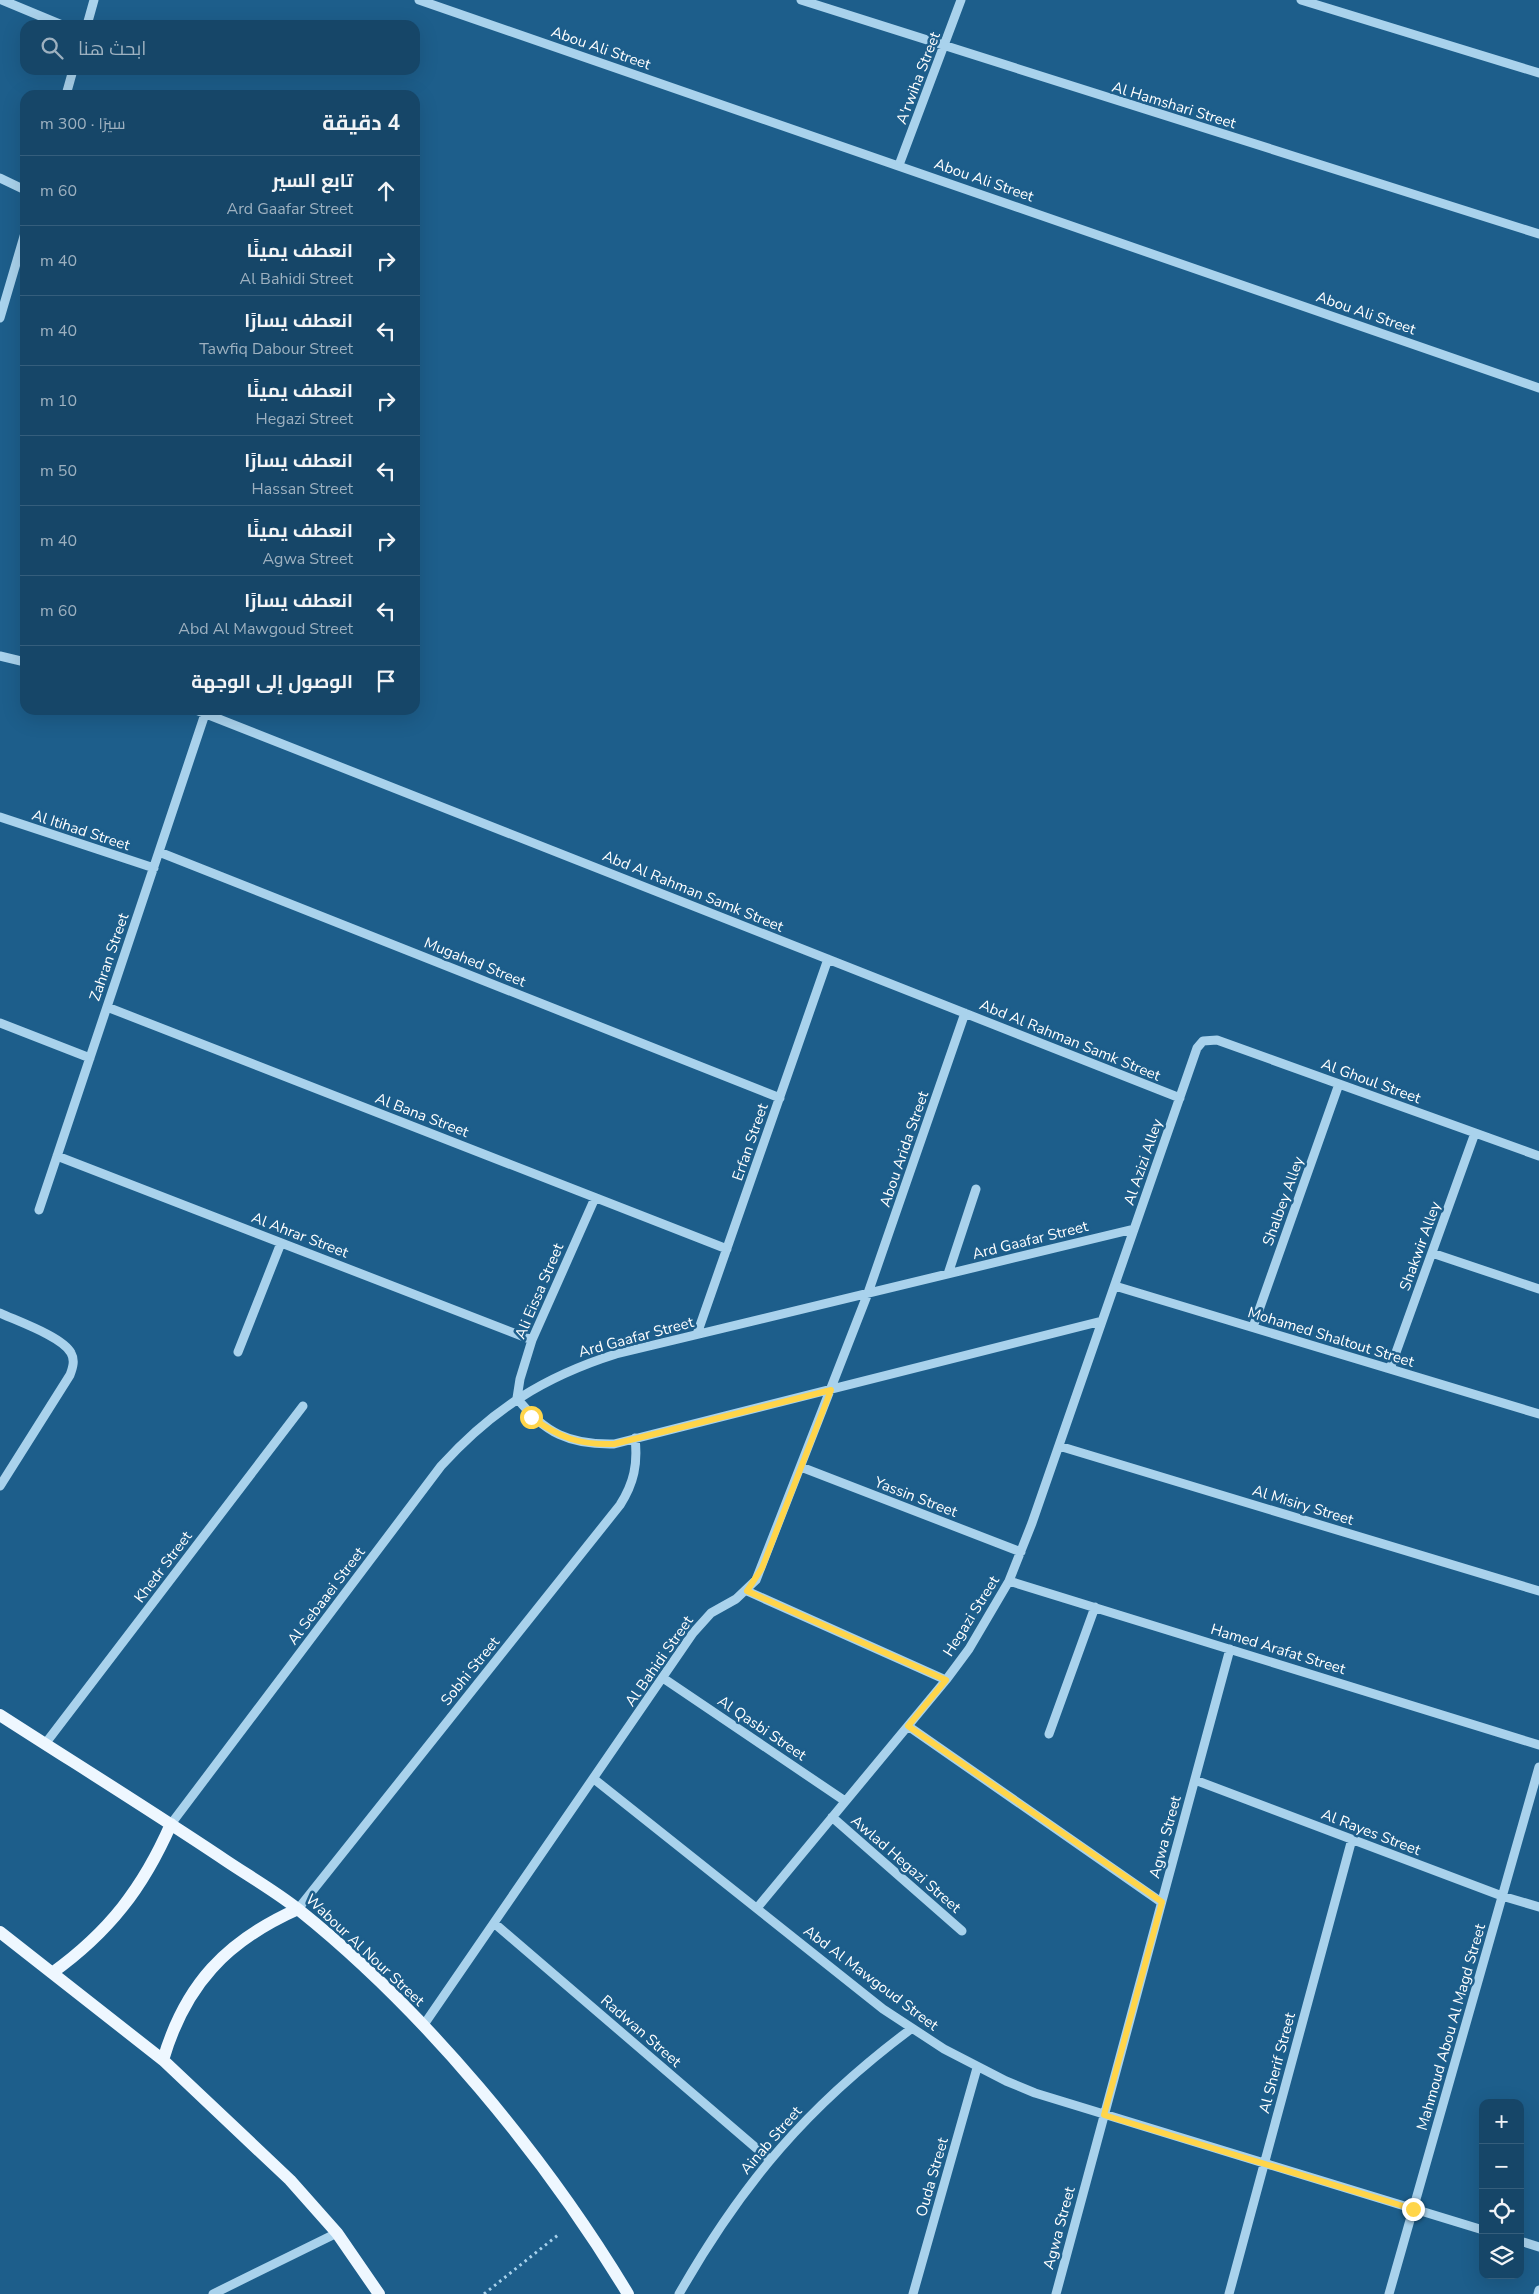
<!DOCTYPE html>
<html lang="ar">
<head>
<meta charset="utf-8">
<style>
  body { margin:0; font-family:"Nunito Sans",Cairo,sans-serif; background:#235071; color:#f1f3f6; direction:rtl }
  .controls { position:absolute; right:15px; bottom:15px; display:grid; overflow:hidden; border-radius:10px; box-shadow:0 5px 20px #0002 }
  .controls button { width:45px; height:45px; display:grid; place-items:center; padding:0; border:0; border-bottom:1px solid #355e7c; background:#164668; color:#f1f3f6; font:25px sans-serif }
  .stop { position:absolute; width:15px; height:15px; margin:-11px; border:4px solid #ffd54a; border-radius:50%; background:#fff }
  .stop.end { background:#ffd54a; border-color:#fff; box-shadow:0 1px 5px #0008 }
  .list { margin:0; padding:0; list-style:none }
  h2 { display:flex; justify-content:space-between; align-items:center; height:65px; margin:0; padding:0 20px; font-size:21px }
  h2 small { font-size:16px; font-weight:400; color:#9eb1c0 }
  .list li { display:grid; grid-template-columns:32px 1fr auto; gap:15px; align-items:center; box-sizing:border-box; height:70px; padding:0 20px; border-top:1px solid #355e7c }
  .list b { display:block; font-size:19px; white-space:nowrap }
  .list p { margin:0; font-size:16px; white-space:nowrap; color:#9eb1c0 }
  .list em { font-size:16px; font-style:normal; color:#9eb1c0 }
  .icon { flex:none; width:28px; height:28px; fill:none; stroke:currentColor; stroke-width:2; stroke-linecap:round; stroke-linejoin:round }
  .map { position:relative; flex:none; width:1539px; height:2294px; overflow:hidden; direction:ltr }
  .search { position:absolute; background:#164668; box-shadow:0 5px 20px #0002; left:20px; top:20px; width:400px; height:55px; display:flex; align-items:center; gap:12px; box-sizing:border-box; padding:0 18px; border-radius:15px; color:#9eb1c0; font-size:19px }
  .panel { position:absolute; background:#164668; box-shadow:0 5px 20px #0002; left:20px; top:90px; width:400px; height:625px; border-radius:15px; direction:rtl }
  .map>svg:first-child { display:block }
</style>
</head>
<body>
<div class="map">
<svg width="1539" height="2294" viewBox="0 0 1539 2294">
  <rect width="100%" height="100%" fill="#1d5e8b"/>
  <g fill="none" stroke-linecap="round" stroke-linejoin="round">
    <path stroke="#a9d2ec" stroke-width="3" stroke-dasharray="2.5 4" stroke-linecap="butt" d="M484 2294 558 2235"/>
    <path stroke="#a9d2ec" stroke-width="9" d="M2 0 62 25
      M419 0 1539 388
      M801 0 1539 234
      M1301 0 1539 73
      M87 25 94 0
      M66 95 73 70
      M899 165 961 0
      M0 178 25 190
      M0 318 25 233
      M0 656 25 662
      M196 710 1180 1098
      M0 817 154 868
      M159 852 780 1098
      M107 1007 727 1249
      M0 1023 90 1058
      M57 1156 532 1340
      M39 1210 205 714
      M1432 1253 1539 1289
      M948 1274 976 1189
      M1115 1286 1539 1414
      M0 1313C17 1321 63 1337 71 1353 75 1360 73 1367 70 1375L0 1486
      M1253 1327 1339 1084
      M697 1334 828 959
      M238 1352 281 1243
      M1390 1369 1475 1133
      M517 1398C544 1433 570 1445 614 1444L1102 1321
      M517 1398 520 1379 532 1340 595 1198
      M1059 1446 1539 1591
      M801 1467 1021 1552
      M1009 1581 1539 1745
      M747 1591 946 1680
      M663 1678 845 1801
      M908 1726 1161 1902
      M1049 1734 1095 1607
      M45 1744 303 1406
      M594 1779 883 2009 944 2049 1006 2081 1035 2093 1483 2230
      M1195 1780 1502 1896 1539 1907
      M832 1817 962 1931
      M171 1824 441 1466C492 1410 543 1377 616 1354L1134 1229
      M757 1908 946 1680 969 1649 1009 1581 1032 1523 1197 1048 1203 1041 1217 1040 1539 1156
      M298 1909 620 1505C634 1483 638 1464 635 1438
      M494 1923 769 2159
      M423 2026 693 1633 711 1613 736 1599 756 1580 868 1293 965 1013
      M1520 2241 1539 2247
      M213 2294 337 2233
      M679 2294C743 2182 808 2106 911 2029
      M913 2294 977 2068
      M1056 2294 1230 1649
      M1229 2294 1352 1839
      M1389 2294 1539 1767
      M1538 2294 1539 2290"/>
    <path stroke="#eef7ff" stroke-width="12" d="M0 1715C73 1762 147 1808 219 1856 245 1874 274 1890 299 1910 424 2010 545 2156 628 2294
      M0 1932 163 2060 290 2180 337 2233 379 2294
      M52 1973C109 1932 143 1888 171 1824
      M163 2060C185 1985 226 1941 298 1909"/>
  </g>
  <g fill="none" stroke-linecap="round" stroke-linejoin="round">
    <path stroke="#ffd54a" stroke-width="6" d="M531 1417C560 1438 579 1445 614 1444L831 1390 762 1568 747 1591 946 1680 908 1726 1162 1902 1104 2115 1413 2209"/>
  </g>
  <g text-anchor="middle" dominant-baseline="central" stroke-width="5" stroke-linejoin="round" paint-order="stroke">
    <g font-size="15" fill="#fff" stroke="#1d5e8b">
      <text transform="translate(601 48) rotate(19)">Abou Ali Street</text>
      <text transform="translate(918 78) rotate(-69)">A'rwiha Street</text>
      <text transform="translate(1174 105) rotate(17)">Al Hamshari Street</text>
      <text transform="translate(984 180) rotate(19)">Abou Ali Street</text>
      <text transform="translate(1366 313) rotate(19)">Abou Ali Street</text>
      <text transform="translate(81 830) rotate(18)">Al Itihad Street</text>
      <text transform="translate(693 891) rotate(22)">Abd Al Rahman Samk Street</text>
      <text transform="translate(109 957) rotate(-71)">Zahran Street</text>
      <text transform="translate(475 962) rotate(22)">Mugahed Street</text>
      <text transform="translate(1070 1040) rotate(22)">Abd Al Rahman Samk Street</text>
      <text transform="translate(1371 1081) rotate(20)">Al Ghoul Street</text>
      <text transform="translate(422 1115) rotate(21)">Al Bana Street</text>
      <text transform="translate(750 1142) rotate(-71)">Erfan Street</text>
      <text transform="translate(904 1149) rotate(-71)">Abou Arida Street</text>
      <text transform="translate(1143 1162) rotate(-71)">Al Azizi Alley</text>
      <text transform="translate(1283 1201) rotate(-70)">Shalbey Alley</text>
      <text transform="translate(300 1235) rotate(21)">Al Ahrar Street</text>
      <text transform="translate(1030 1240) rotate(-14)">Ard Gaafar Street</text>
      <text transform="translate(1420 1246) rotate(-70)">Shakwir Alley</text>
      <text transform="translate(539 1291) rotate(-67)">Ali Eissa Street</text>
      <text transform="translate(636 1337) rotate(-15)">Ard Gaafar Street</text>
      <text transform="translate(1331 1337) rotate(17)">Mohamed Shaltout Street</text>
      <text transform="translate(916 1497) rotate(21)">Yassin Street</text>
      <text transform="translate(1303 1505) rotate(17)">Al Misiry Street</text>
      <text transform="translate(163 1567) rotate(-53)">Khedr Street</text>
      <text transform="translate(326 1596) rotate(-53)">Al Sebaaei Street</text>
      <text transform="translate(971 1616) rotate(-58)">Hegazi Street</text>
      <text transform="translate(1278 1649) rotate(17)">Hamed Arafat Street</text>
      <text transform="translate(659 1661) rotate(-55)">Al Bahidi Street</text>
      <text transform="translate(470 1671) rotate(-51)">Sobhi Street</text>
      <text transform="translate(762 1728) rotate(34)">Al Qasbi Street</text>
      <text transform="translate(1371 1832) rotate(21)">Al Rayes Street</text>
      <text transform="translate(1165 1837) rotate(-75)">Agwa Street</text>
      <text transform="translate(906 1864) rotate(41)">Awlad Hegazi Street</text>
      <text transform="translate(365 1950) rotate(43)">Wabour Al Nour Street</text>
      <text transform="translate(871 1978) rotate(37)">Abd Al Mawgoud Street</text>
      <text transform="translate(1451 2027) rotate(-74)">Mahmoud Abou Al Magd Street</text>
      <text transform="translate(641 2031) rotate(41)">Radwan Street</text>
      <text transform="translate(1277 2063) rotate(-75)">Al Sherif Street</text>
      <text transform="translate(771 2140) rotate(-49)">Ainab Street</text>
      <text transform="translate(932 2177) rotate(-74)">Ouda Street</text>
      <text transform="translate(1059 2228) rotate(-75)">Agwa Street</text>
    </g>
  </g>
</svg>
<div class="controls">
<button>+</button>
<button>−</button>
<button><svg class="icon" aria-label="locate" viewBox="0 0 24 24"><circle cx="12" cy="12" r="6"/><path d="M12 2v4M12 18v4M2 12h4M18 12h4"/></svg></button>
<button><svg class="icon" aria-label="layers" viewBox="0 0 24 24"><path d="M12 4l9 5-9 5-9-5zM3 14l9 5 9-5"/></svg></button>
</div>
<div class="stop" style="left:531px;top:1417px"></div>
<div class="stop end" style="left:1413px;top:2209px"></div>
<div class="search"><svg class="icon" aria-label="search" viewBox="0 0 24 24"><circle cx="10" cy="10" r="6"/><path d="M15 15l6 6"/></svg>ابحث هنا</div>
<section class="panel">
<h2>4 دقيقة<small>سيرًا · 300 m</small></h2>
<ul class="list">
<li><svg class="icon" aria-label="ahead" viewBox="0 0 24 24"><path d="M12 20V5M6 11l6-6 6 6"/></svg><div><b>تابع السير</b><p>Ard Gaafar Street</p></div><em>60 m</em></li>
<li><svg class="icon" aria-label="right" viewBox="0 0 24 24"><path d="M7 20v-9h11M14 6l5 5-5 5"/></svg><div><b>انعطف يمينًا</b><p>Al Bahidi Street</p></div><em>40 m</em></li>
<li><svg class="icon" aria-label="left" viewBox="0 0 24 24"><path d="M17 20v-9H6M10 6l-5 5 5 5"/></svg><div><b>انعطف يسارًا</b><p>Tawfiq Dabour Street</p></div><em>40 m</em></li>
<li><svg class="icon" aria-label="right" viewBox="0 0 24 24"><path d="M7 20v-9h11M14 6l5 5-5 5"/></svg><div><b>انعطف يمينًا</b><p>Hegazi Street</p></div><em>10 m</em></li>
<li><svg class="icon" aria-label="left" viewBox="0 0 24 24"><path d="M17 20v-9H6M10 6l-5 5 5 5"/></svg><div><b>انعطف يسارًا</b><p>Hassan Street</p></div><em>50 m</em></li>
<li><svg class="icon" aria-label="right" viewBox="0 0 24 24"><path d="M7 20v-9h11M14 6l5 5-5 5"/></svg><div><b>انعطف يمينًا</b><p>Agwa Street</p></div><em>40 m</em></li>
<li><svg class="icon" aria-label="left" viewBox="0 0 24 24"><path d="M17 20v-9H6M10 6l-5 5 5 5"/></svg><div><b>انعطف يسارًا</b><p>Abd Al Mawgoud Street</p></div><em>60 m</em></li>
<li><svg class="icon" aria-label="arrive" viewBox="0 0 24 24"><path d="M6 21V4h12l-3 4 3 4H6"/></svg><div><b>الوصول إلى الوجهة</b></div></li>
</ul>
</section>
</div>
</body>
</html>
